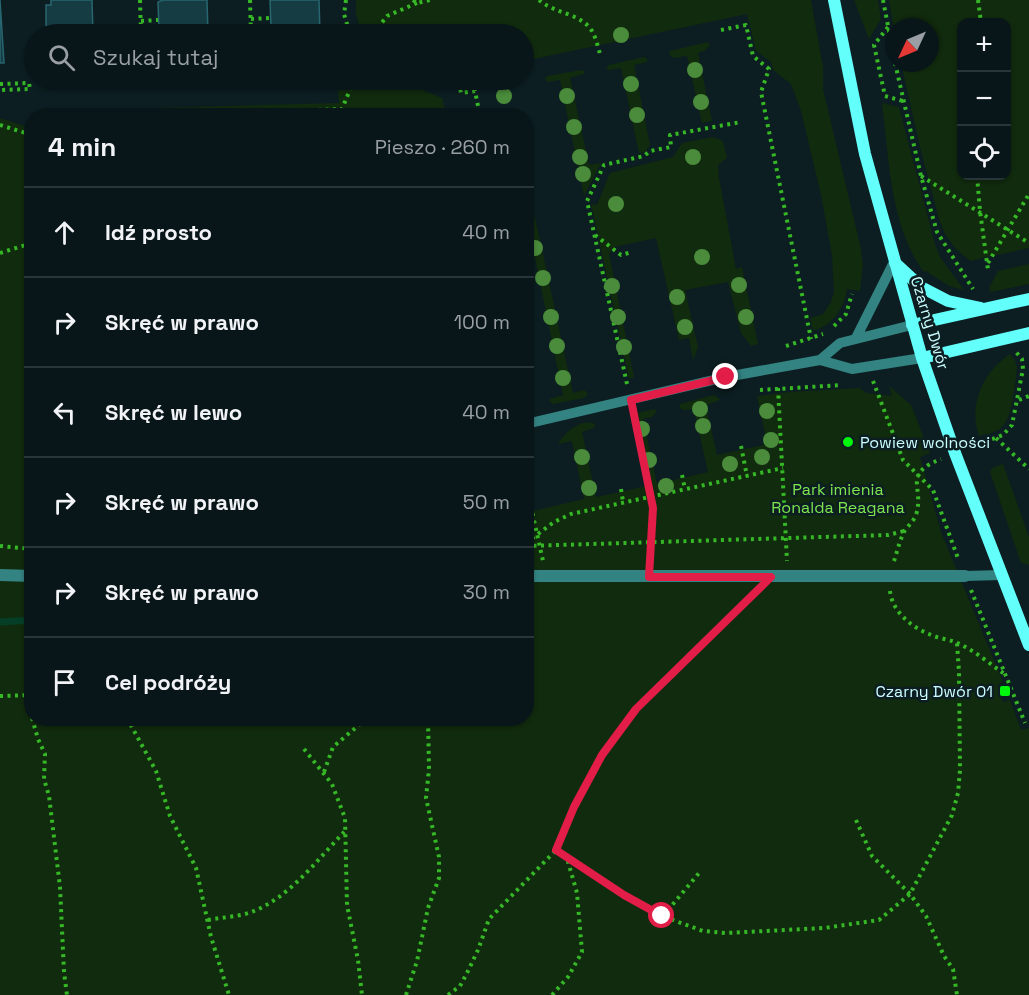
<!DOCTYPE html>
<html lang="pl">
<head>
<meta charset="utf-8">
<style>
  body { margin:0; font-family:"Space Grotesk",sans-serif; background:#172326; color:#f1f3f6 }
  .controls { position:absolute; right:18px; top:18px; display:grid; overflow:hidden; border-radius:12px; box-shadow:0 2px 4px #0004 }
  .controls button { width:54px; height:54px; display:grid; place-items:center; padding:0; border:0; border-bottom:2px solid #293538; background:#091619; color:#f1f3f6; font:30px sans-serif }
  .compass { position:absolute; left:885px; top:18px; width:54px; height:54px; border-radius:50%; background:#091619; box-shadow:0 2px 4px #0004; rotate:226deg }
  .stop { position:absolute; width:18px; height:18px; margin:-14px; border:4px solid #e11d48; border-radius:50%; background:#fff }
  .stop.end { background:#e11d48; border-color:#fff; box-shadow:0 2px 6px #0008 }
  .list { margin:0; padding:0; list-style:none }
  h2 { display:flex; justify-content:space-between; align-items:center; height:78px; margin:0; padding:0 24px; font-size:26px }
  h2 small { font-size:20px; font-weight:400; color:#999fa2 }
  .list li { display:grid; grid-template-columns:39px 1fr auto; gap:18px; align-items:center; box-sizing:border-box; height:90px; padding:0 24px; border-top:2px solid #293538 }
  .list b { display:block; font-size:22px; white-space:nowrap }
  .list em { font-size:20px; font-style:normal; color:#999fa2 }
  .icon { flex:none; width:33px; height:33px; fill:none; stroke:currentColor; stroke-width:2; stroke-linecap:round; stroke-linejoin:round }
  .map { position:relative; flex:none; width:1029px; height:995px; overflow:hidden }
  .search { position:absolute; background:#091619; box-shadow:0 2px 4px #0004; left:24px; top:24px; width:510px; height:66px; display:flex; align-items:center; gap:15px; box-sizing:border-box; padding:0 21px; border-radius:33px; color:#999fa2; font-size:22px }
  .panel { position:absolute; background:#091619; box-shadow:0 2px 4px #0004; left:24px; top:108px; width:510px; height:618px; border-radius:24px }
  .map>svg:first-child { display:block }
</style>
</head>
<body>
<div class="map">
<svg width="1029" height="995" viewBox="0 0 1029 995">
  <rect width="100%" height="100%" fill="#0c1e21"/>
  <path fill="#112b0e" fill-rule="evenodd" d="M356 0H811L823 67V89L861 249 863 265 860 291 847 289C844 309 833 325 813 331L810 318 823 314 831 302 834 292 832 255 821 195 801 111 791 84 773 70 771 62 756 51 747 14 524 61V34H362L356 14Z
    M854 0H878L881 19 869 39Z
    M889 0H1029V248L970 261 955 248 945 234 939 219 919 143 901 63H930V27H894V29ZM962 22H1006V176H962Z
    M708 42 710 45 706 50 698 53 712 121 702 123 687 56 673 58 669 54 670 51Z
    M644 57 647 59V62L634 65 650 145 645 152 639 153 621 68 609 70 606 67 609 65Z
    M581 70 584 71V74L570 78 589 165 601 163 584 196 560 80 547 82 545 79 547 76Z
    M337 80H398L442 98 446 115 37 116 36 111 339 103Z
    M882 103 899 107 935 244 940 257 964 290 949 286 926 271 924 272C890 227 889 157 882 103Z
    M0 118 31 128 32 718H526L527 500 529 512 584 499 572 441 558 444C565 432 581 418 595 424L594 428 582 432 596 497 652 485 638 413 654 409 657 411 652 417 643 419 657 484 708 472 694 409 683 410 680 408V404L714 395 720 399 718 401 706 405 717 455 767 444 757 396 789 392 859 388 867 393 892 396 889 386 911 405 930 453 920 457 941 532 1003 682 997 685 1003 702 1010 700 1021 730 1029 728V995H0Z
    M713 137 723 141 727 158 718 165 719 178 736 269 742 267 758 344 751 346 741 333 728 282 685 290 698 347 693 360 689 338 679 340 656 238 614 247 609 254 634 377 629 379 591 204 597 205 610 173 673 157 682 143Z
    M526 176 573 393 584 390 588 394 584 398 553 404 549 401 550 399 563 395 527 219Z
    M1029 264V284L991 292 989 288 998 271Z
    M1010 354 1015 360 1017 368C1015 383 1013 418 1001 428 995 433 986 434 979 436 968 405 983 372 1010 354Z
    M1003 464 1029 537V565L1021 563 990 472 992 468Z"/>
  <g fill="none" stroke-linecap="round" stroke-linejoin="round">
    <path stroke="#063f28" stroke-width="7" d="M0 622 32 620"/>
  </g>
  <path fill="#163c43" stroke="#276670" stroke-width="1.5" d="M0 0 4 63H0Z
    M51 0H92L93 34 46 33V5H51Z
    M163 0H207L208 34H164V31H159L158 2Z
    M270 0H319L320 34H276V27H271Z"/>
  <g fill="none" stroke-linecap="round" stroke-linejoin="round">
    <path stroke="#36b826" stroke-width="4" stroke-dasharray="3 4.5" stroke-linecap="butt" d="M140 0 141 34
      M250 0 251 34
      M346 0 344 14 350 34
      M413 0 417 3 430 0
      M539 0C555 14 581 13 592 31 596 38 598 47 600 54
      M883 0 894 57
      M978 0 981 22
      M251 19 270 18
      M141 21 158 20
      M888 27 874 45 885 96 903 101
      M721 30 746 25 753 56 769 69 761 92 811 339
      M373 34 387 16 417 3
      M895 63 921 176 937 232 973 289
      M143 80V85L253 81V80
      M430 80 446 85 461 82
      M119 82 143 81
      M459 82 461 93 475 91 480 116
      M0 84 29 83 30 89 0 90
      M168 116 342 109 354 80
      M0 125 32 135
      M921 176 1029 243
      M977 176 980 211 988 270
      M595 235 621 255 632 252
      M0 253 32 243
      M988 263 1029 194
      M834 326 846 314 852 294
      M786 346 823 334
      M873 381 903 460 933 490 959 561
      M627 384 587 201 604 165 644 156 650 151 671 147 670 135 741 122
      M778 388 787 561
      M760 390 842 385
      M1019 400 1029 396
      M634 415 653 508 650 561
      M996 438 1029 469
      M741 446 747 476
      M971 447 1003 435 1012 425 1023 369 1022 359 1016 352
      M682 475 685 489
      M526 484 543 561
      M621 489 623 502
      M526 543 554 522 571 514 783 468
      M0 546 32 549
      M526 546 888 535 904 531
      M894 561C897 552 900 539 905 530 909 525 913 522 916 515 925 486 901 475 941 459
      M971 590 1025 723
      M890 591C892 611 911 627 929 634 937 638 947 639 955 642 973 649 990 664 1006 675
      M0 696 32 695
      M32 718 38 739 45 754 44 779 49 796 60 887 64 972 67 995
      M127 718 156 771 170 816 196 868 211 937 229 995
      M304 749 332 784 345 818 347 905 358 960 362 995
      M324 772 333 747 367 718
      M856 820 872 856 910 894 926 916 944 956 953 969 957 995
      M556 850 624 895 662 916 703 931 726 933 824 928 879 920 910 894 952 815 958 793 960 770 959 672 957 643
      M663 916 699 873
      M208 920C223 917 240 917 254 911 291 896 318 859 345 831
      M406 995 417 961 428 908 439 878V857L426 798 429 769 428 718
      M448 995 460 986 466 975 478 950 489 919 556 850 574 807 602 755 636 709 756 592
      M552 995 568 977 582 952 577 893 567 858"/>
    <path stroke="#338382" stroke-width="10" d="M856 338 894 262
      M820 360 840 343 912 325
      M526 424 726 377 820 360 852 369 922 358
      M965 576 1001 575"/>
    <path stroke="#338382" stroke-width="12" d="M0 575 32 576
      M526 576H965"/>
    <path stroke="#62fffb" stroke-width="12" d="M834 0 865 154 922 358 955 453 1029 645
      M895 263 921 287 948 301 981 308
      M912 325 1029 299
      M922 358 1029 333"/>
  </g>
  <g fill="#4a8c3b">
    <circle cx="621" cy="35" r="8"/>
    <circle cx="695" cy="70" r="8"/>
    <circle cx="631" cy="84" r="8"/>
    <circle cx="504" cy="96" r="8"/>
    <circle cx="567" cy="96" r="8"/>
    <circle cx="701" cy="102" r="8"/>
    <circle cx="637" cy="115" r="8"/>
    <circle cx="574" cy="127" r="8"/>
    <circle cx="580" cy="157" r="8"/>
    <circle cx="693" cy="157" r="8"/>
    <circle cx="583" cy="174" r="8"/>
    <circle cx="616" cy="204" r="8"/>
    <circle cx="535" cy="248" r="8"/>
    <circle cx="702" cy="257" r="8"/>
    <circle cx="543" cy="278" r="8"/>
    <circle cx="739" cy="285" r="8"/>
    <circle cx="612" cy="286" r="8"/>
    <circle cx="677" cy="297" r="8"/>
    <circle cx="551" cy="317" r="8"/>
    <circle cx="618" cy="317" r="8"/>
    <circle cx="746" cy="317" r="8"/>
    <circle cx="685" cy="327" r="8"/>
    <circle cx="557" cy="346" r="8"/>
    <circle cx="624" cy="347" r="8"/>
    <circle cx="563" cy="378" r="8"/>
    <circle cx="700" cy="409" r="8"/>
    <circle cx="767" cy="411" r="8"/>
    <circle cx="703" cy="426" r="8"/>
    <circle cx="642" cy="429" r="8"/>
    <circle cx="771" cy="440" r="8"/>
    <circle cx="582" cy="457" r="8"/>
    <circle cx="762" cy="457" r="8"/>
    <circle cx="649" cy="460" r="8"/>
    <circle cx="730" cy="464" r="8"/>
    <circle cx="666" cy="486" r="8"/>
    <circle cx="589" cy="488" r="8"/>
  </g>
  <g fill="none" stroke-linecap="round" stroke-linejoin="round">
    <path stroke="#e11d48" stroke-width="8" d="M662 916 624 895 556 850 574 807 602 755 636 709 771 577H649L653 508 631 400 726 377"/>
  </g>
  <g fill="#00f60d" stroke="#0c1e21" stroke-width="2">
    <circle cx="848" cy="442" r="6"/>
    <rect x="999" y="685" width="12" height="12" rx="3"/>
  </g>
  <g text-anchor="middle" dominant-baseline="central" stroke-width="5" stroke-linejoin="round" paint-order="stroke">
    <g font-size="16" fill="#cbfcff" stroke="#0c1e21">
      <text transform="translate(930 323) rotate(73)">Czarny Dwór</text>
    </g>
    <g font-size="16" fill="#cbfcff" stroke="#0c1e21" text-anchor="start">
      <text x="860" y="442">Powiew wolności</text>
      <text x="993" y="691" text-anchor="end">Czarny Dwór 01</text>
    </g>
    <g font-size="16" fill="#7de650" stroke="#0c1e21">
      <text x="838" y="489">Park imienia<tspan x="838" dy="18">Ronalda Reagana</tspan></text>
    </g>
  </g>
</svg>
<div class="controls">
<button>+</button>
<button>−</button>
<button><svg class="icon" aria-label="locate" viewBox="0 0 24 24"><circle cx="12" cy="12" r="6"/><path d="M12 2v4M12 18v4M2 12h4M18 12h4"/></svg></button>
</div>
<svg class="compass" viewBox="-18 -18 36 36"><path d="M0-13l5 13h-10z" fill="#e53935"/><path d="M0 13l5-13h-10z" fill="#999fa2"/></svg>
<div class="stop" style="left:662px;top:916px"></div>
<div class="stop end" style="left:726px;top:377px"></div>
<div class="search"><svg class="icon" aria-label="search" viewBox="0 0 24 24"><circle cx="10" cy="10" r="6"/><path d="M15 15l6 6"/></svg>Szukaj tutaj</div>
<section class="panel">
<h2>4 min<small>Pieszo · 260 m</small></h2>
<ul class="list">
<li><svg class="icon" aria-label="ahead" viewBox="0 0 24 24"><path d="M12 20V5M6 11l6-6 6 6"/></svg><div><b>Idź prosto</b></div><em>40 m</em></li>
<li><svg class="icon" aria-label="right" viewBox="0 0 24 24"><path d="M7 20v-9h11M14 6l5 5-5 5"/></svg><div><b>Skręć w prawo</b></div><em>100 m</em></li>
<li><svg class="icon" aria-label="left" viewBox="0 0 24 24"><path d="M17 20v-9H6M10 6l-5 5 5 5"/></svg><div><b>Skręć w lewo</b></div><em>40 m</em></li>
<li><svg class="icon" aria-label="right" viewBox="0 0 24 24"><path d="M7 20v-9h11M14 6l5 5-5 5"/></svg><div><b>Skręć w prawo</b></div><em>50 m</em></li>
<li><svg class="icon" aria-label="right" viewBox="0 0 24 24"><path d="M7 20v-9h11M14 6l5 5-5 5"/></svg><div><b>Skręć w prawo</b></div><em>30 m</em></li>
<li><svg class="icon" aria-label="arrive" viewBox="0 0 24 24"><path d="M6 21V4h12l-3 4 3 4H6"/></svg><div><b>Cel podróży</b></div></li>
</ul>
</section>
</div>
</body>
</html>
